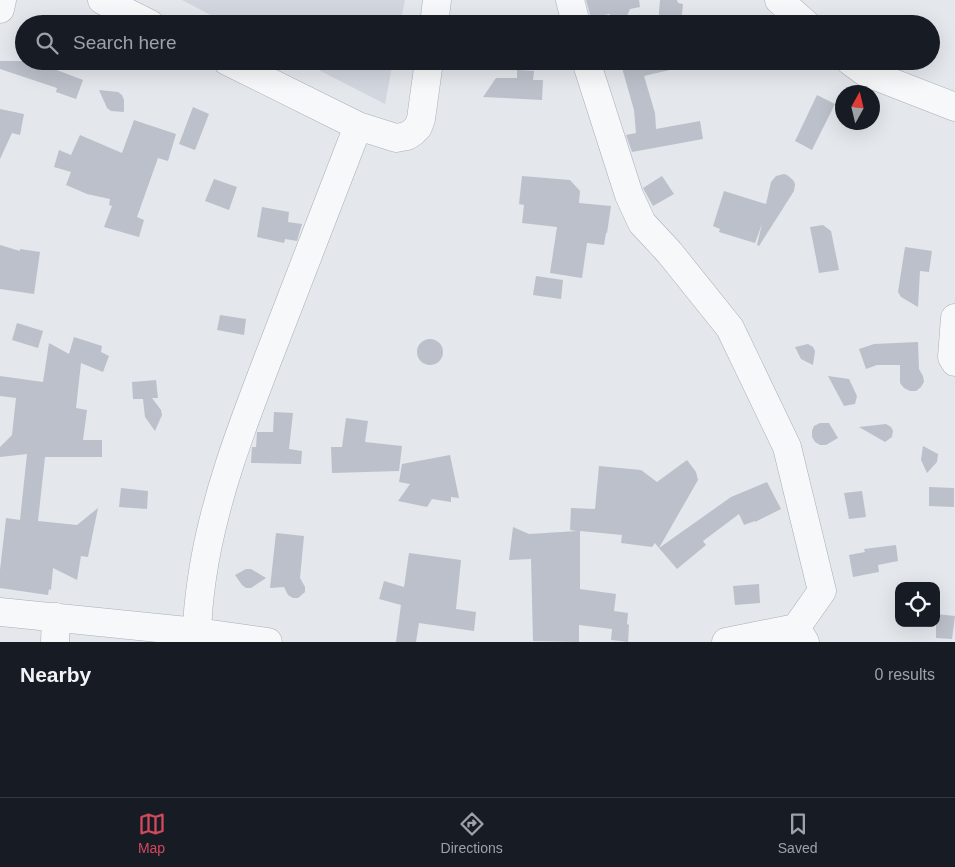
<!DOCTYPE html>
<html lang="en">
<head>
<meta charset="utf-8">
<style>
  body { margin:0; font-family:Arial,sans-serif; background:#20242c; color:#f1f3f6 }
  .controls { position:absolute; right:15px; bottom:15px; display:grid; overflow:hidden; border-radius:10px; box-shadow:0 5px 20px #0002 }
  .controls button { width:45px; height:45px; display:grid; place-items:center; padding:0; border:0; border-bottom:1px solid #363941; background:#171b24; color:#f1f3f6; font:25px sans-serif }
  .compass { position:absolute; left:835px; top:85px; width:45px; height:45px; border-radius:50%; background:#171b24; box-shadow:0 5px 20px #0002; rotate:8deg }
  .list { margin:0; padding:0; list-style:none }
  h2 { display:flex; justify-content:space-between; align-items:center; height:65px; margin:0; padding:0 20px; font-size:21px }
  h2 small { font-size:16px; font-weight:400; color:#9ea1a6 }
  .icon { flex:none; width:28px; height:28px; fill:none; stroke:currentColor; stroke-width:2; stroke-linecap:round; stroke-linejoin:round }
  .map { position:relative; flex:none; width:955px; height:642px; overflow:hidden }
  .search { position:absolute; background:#171b24; box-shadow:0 5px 20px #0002; left:15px; right:15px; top:15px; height:55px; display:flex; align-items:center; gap:12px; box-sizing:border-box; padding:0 18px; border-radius:28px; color:#9ea1a6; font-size:19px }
  .sheet { height:155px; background:#171b24 }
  nav { display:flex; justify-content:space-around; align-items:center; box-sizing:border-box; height:70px; border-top:1px solid #363941; background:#171b24; font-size:14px; color:#9ea1a6 }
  nav a { display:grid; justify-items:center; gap:2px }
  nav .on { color:#d1495b }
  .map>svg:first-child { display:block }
</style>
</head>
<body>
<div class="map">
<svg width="955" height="642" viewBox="0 0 955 642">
  <rect width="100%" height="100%" fill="#e4e7ec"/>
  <path fill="#d2d6de" d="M182 0H405L400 24H228Z
    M301 61H393L385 104Z"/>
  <path fill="#bbc0ca" d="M586 0H639L640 7 630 9 624 23 609 14 591 18Z
    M660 0H677L678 3 683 4 681 24H658Z
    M0 61H33L83 80 76 99 56 92 57 88 0 69Z
    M620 61H678V68L644 76 655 113 656 129 700 121 703 139 632 152 626 135 636 133 634 110Z
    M517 70 534 71 533 80H543L542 100 483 97 496 78H517Z
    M99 90 118 92 122 95 124 100V112L111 111 107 108Z
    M817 95 835 104 812 150 795 141Z
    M193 107 209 114 195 150 179 144Z
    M0 109 24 114 20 135 12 133 0 159Z
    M134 120 176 134 168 161 158 158 137 217 144 220 139 237 104 227 112 206 109 205 110 199 87 194 66 185 71 172 54 167 59 150 71 155 80 135 122 153Z
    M784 174 787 175 793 180 795 184 794 191 759 246 757 245 762 224 755 243 719 232 720 229 713 226 724 191 766 204 771 182 776 176Z
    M522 176 570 180 580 191 579 203 611 206 607 233H606L604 245 587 243 582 278 550 273 557 227 522 223 524 205 519 204Z
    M662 176 674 194 653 206 643 188Z
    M214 179 237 187 229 210 205 201Z
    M262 207 289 212 288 222 302 224 297 241 285 239 284 243 257 237Z
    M823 225 831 231 839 270 819 273 810 227Z
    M0 245 20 251V249L40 252 34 294 0 289Z
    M905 247 932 251 929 272 920 271 918 307 901 297 898 292Z
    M536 276 563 280 561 299 533 295Z
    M220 315 246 319 244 335 217 330Z
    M17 323 43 331 38 348 12 340Z
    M74 337 102 346 101 352 109 356 103 372 81 363 76 408 87 410 83 440H102V457H45L38 521 77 525 98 508 88 557 81 556 77 580 53 568 51 590 49 589 48 595 0 588V570L6 518 20 520 27 454 0 457V447L12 435 16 398 0 396V376L43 382 49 343 69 354Z
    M417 352a13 13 0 1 1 26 0a13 13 0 1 1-26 0Z
    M918 342 919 369 923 376 924 382 921 387 916 391H910L904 388 900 383V365H877L866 369 859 349 874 344Z
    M808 344 813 347 815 351 813 365 801 359 795 347Z
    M828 376 849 379 857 396 855 404 844 406Z
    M156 380 158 398H152L161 410 162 415 155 431 145 417 143 399H133L132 382Z
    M274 412 293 413 289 449 302 451 301 464 251 463 252 447H256L257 432H273Z
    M346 418 368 421 365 442 402 446 399 471 332 473 331 447H342Z
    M820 423H829L838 438 826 445H820L815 442 812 437V431L814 426Z
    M886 424 891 427 893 431 892 437 885 442 859 427Z
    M923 446 938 454 937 462 927 473 921 460Z
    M450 455 459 498 451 497V502L432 499 427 507 398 501 410 484 399 482 402 464Z
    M687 460 696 472 698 480 659 548 655 543 652 547 621 543 622 535 580 531V589L616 594 614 611 628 613 627 624 629 625 628 642 611 640 612 629 579 625V642L533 641 531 559 509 560 513 527 529 534 577 531 570 530 571 508 595 509 599 466 641 470 657 482Z
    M767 482 781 509 755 522V521L744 525 739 514 703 541 706 545 677 569 659 548 731 497Z
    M929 487 954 488V507L929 506Z
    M121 488 148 491 147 509 119 507Z
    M862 491 866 517 849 519 844 493Z
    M276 533 304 536 300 578 305 587V592L298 598H293L288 595 284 587 270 588Z
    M896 545 898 561 878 565 879 572 853 577 849 555 865 552 864 549Z
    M409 553 461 560 456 609 476 612 474 631 419 623 416 642H396L401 605 379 599 384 581 404 587Z
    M246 569H251L266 578 251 588H246L242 585 235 575Z
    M759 584 760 603 735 605 733 586Z
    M936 614 955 616 952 639 936 638Z"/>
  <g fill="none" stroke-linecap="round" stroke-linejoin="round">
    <g stroke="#a9aeb7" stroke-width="29">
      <path id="minor" d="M102 0 150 24
        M570 0 576 24
        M779 0 806 24
        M0 9 2 0
        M434 24 437 0
        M227 61 358 126 396 138 407 136 413 132 418 127 421 119 429 61
        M586 61 629 195 642 223 669 252 730 328 787 447 822 591 796 628
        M850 61 865 72 955 107
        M955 318 952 357 955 362
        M0 612 197 632 268 642
        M55 642 56 617
        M198 642C196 621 199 599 202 578 214 495 246 416 276 338 303 267 331 197 358 126
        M726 642 796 628 805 642"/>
    </g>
    <use href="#minor" stroke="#f7f8fa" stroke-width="28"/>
  </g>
</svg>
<div class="controls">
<button><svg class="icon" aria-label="locate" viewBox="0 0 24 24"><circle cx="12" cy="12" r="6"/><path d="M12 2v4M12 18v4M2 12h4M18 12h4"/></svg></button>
</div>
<svg class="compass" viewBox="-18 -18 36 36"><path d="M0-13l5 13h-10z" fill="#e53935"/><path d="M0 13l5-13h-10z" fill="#9ea1a6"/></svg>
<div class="search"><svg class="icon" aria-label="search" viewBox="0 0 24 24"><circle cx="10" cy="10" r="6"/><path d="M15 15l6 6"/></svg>Search here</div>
</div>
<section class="sheet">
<h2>Nearby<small>0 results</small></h2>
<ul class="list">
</ul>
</section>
<nav>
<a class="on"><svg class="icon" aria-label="map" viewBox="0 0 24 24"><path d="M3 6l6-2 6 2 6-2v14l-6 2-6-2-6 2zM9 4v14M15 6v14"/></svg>Map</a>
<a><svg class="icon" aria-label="directions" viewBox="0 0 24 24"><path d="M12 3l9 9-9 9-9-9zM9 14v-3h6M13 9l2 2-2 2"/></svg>Directions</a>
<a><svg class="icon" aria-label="saved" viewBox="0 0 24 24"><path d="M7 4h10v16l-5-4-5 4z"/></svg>Saved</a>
</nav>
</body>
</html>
